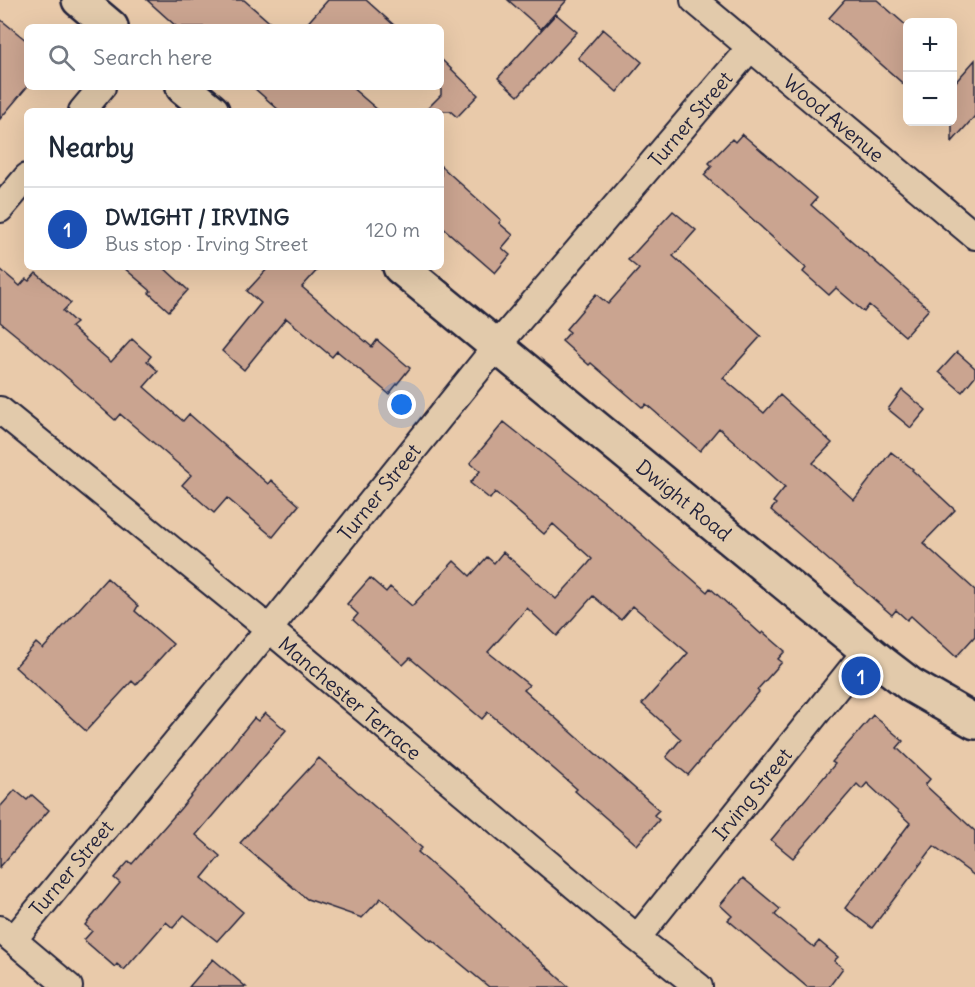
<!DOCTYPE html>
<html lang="en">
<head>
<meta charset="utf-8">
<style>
  body { margin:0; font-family:Delius,sans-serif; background:#f6f6f7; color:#1f2937 }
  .controls { position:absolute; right:18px; top:18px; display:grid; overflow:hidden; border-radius:9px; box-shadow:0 6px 24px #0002 }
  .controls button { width:54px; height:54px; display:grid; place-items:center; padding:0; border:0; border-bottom:2px solid #e0e1e3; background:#fff; color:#1f2937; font:30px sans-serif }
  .you { position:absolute; left:402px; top:405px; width:21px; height:21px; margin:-15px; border:4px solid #fff; border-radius:50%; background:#1a73e8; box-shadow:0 0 0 9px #1a73e833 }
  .badge { display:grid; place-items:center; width:39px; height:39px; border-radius:50%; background:#1f6fb2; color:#fff; font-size:20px; font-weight:700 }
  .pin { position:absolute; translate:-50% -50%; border:3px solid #fff; box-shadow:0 2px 6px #0006 }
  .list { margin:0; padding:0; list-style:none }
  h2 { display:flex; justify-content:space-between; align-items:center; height:78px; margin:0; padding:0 24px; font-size:26px }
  h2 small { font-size:20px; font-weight:400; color:#747a83 }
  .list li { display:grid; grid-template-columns:39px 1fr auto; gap:18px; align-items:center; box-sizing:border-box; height:84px; padding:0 24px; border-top:2px solid #e0e1e3 }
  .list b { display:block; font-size:22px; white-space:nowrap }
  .list p { margin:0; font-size:20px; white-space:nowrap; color:#747a83 }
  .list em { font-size:20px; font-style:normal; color:#747a83 }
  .icon { flex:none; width:33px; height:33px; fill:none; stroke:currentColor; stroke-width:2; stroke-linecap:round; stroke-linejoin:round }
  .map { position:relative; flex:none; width:975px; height:987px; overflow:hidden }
  .search { position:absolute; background:#fff; box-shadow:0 6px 24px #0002; left:24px; top:24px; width:420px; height:66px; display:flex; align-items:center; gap:15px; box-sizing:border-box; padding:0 21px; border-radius:9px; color:#747a83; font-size:22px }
  .panel { position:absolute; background:#fff; box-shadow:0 6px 24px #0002; left:24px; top:108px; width:420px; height:162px; border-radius:9px }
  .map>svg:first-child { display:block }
</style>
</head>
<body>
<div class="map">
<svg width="975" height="987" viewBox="0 0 975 987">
  <rect width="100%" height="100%" fill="#e9caaa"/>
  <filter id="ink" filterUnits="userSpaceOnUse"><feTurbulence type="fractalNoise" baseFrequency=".0167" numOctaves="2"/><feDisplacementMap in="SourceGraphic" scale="12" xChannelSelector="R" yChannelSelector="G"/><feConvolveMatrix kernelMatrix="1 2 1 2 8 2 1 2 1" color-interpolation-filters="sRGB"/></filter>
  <g filter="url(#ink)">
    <path fill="#caa490" stroke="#22223b" stroke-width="1.5" d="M147 0H244L275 27H177Z
      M328 0H366L396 27H304Z
      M508 0H567L541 29Z
      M845 0H877L908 27V88L829 18Z
      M556 14 577 32 518 96 498 78Z
      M0 19 27 41V87L0 119Z
      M603 29 642 62 617 92 578 58Z
      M441 59 478 95 457 117 450 111H425L441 95Z
      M975 60V116L952 142V86Z
      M253 87H351L379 111H280Z
      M742 134 817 198 811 205 929 309 905 336 869 305 864 312 836 288 829 295 803 272 806 268 704 175 712 166 709 163 732 139 735 142Z
      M441 166 501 220 499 223 513 235 502 248 510 255 495 273 441 226Z
      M673 211 696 230 673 256 761 336 723 378 764 413 780 395 832 443 813 463 854 500 891 452 913 469 912 470 955 510 923 543 975 590V636L956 657 911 616 907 620 896 610 892 615 771 510 776 504 773 502 785 487 719 428 700 451 646 404 643 408 591 363 589 365 562 341 570 332 566 329 596 294 608 304 639 269 628 260Z
      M123 267H163L188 290 169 311 149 293 151 291Z
      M269 267H320L302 287 372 347 377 340 410 368 389 394 337 351 332 357 286 318 244 370 222 351 261 303 247 291Z
      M0 269 20 286 26 279 29 281 36 273 71 303 63 311 76 323 71 327 111 362 132 339 151 356 147 361 158 371 144 387 183 421 189 414 268 484 271 480 299 505 273 537 227 498 214 513 182 485 191 475 120 414 115 420 60 371 0 322Z
      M957 352 975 368V376L962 392 939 372Z
      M902 390 926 410 911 428 888 409Z
      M504 422 607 504 707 592 710 588 761 634 763 632 785 651 778 659 782 662 757 690 759 692 688 775 666 757 681 739 642 704 688 653 633 606 621 620 593 596 557 636 527 608 488 652 529 685 524 690 659 810 654 815 659 820 637 845 575 791 577 789 488 712 482 719 410 658 403 665 353 620 358 614 347 604 370 578 386 592 390 587 412 606 454 561 470 576 487 557 494 563 503 552 556 599 588 564 592 559 553 524 544 534 495 492 490 499 470 483 480 471 470 463Z
      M107 578 138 606 135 611 173 644 136 685 132 681 86 731 15 667 36 643 43 649Z
      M265 713 286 730 196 835 220 856 202 878 243 912 217 941 184 915 173 928 166 922 124 970 117 964 115 967 84 940 92 931 85 925 120 883 114 878 129 861 132 864 181 808 254 718 258 721Z
      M873 715 903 741 897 748 930 779 925 785 975 831V876L934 846 872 928 845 908 910 823 867 783 862 789 857 784 793 858 771 840 835 764 832 762Z
      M319 758 422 848 418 852 569 987H489L432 940 431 941 381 898 362 918 307 899 240 843Z
      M15 790 27 800 32 795 49 810 0 867V807Z
      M743 878 780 909 775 915 814 947 819 941 838 957 834 961 843 968 829 987H807L728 920 732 916 720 905Z
      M213 959 246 987H189Z"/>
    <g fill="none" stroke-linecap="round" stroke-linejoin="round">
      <g stroke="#22223b" stroke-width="30">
        <path id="street" d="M694 0 975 236
          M82 111 102 87
          M0 209 27 177
          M0 410 269 629 637 938 699 987
          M0 929 69 987
          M637 938 866 651
          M13 940 269 629 496 347 750 48"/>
      </g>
      <g stroke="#22223b" stroke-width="38">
        <path id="secondary" d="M79 0 111 27
          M183 87 212 111
          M400 267 881 662 911 685 975 722"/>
      </g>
      <use href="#street" stroke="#e2caab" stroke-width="26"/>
      <use href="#secondary" stroke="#e2caab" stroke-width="33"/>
    </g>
  </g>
  <g text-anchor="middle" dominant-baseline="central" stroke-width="4.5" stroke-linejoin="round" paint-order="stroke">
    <g font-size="20" fill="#22223b" stroke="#e2caab">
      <text transform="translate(834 118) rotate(40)">Wood Avenue</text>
      <text transform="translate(690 119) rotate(-50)">Turner Street</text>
      <text transform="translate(379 492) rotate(-51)">Turner Street</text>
      <text transform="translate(684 500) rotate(39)">Dwight Road</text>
      <text transform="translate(350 698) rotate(40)">Manchester Terrace</text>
      <text transform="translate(752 794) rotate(-51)">Irving Street</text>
      <text transform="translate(71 868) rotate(-50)">Turner Street</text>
    </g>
  </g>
</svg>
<div class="controls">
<button>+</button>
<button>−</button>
</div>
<div class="you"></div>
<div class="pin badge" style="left:861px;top:676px;background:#1a4fb4">1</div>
<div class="search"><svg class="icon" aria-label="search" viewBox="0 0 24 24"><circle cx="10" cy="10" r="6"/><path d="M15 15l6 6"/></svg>Search here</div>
<section class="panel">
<h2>Nearby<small></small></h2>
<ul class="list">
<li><span class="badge" style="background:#1a4fb4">1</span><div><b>DWIGHT / IRVING</b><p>Bus stop · Irving Street</p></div><em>120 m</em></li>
</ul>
</section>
</div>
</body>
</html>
